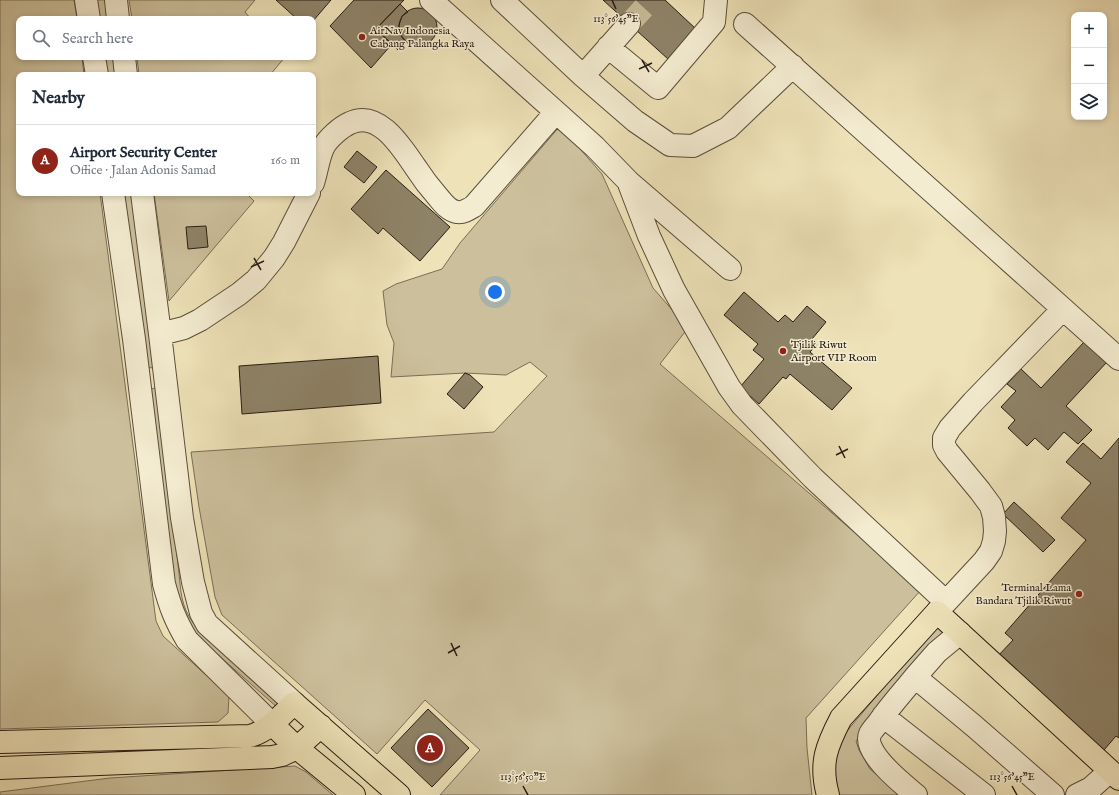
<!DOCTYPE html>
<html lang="en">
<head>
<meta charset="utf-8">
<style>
  body { margin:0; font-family:"IM FELL English",serif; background:#f2f2f3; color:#1f2937 }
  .controls { position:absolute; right:12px; top:12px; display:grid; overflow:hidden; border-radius:8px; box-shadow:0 2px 6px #0003 }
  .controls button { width:36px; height:36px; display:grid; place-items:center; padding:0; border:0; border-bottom:1px solid #e0e1e3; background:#fff; color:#1f2937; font:20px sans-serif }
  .you { position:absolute; left:495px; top:292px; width:14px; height:14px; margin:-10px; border:3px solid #fff; border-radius:50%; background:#1a73e8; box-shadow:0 0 0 6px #1a73e833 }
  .badge { display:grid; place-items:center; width:26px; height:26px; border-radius:50%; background:#8f2418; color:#fff; font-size:13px; font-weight:700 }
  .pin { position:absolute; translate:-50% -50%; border:2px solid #fff; box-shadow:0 1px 4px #0006 }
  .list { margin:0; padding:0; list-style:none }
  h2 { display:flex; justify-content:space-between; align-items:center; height:52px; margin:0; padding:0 16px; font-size:17px }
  h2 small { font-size:13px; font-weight:400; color:#747a83 }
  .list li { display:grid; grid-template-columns:26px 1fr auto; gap:12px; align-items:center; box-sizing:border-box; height:72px; padding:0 16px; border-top:1px solid #e0e1e3 }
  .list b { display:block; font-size:15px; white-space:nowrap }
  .list p { margin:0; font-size:13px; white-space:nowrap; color:#747a83 }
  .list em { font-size:13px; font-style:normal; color:#747a83 }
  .icon { flex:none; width:22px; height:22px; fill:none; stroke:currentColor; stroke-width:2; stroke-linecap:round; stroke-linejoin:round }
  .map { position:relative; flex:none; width:1119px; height:795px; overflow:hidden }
  .search { position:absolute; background:#fff; box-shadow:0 2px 6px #0003; left:16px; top:16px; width:300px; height:44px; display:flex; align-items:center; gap:10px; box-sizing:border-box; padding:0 14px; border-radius:8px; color:#747a83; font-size:15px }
  .panel { position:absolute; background:#fff; box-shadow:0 2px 6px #0003; left:16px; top:72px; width:300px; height:124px; border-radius:8px }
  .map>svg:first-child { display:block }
</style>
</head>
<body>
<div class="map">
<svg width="1119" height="795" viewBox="0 0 1119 795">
  <rect width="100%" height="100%" fill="#eee2b8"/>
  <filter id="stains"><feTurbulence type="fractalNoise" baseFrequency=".005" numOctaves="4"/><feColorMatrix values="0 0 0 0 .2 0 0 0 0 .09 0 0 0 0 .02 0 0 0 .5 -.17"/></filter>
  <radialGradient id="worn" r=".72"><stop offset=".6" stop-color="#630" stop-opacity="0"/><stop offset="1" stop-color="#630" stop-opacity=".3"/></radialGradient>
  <path fill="#ccc09c" stroke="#7a6e56" d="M0 0H74L77 19H19V57H82L84 75H19V193H100L156 621 163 636 229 696 228 713 218 722 0 729Z
    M95 0H106L108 19H98Z
    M129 0H255L245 12 251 19H132Z
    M103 57H113L116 75H105Z
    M137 57H285L270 75H139Z
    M560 126 602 174 653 288 688 328 660 364 921 590 806 718 807 748 812 795H440L480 750 425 700 377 754 222 615 215 597 199 507 191 452 494 432 547 376 530 362 506 375 465 373 391 377 394 343 387 325 383 291 396 284 442 269 460 243Z
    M121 193H131L154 360 153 367 151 368 146 366Z
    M154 193H246L254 201 169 301Z
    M154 388 158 390 179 573C181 593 181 605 193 623L280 703 279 709 190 630 176 602 150 390Z
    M935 627H940L944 631 943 637 937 642 856 741 859 750 870 769 900 795H838L833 769 836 744Z
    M295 766 306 772 333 795H0V792L110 778Z"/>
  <path fill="#8e8368" stroke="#271c11" d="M276 0H331L313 21V19H297Z
    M354 0H404L376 29 392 44 371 68 330 26Z
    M603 0H665L696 29 668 59Z
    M400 4 408 12 402 16 399 25 400 34 406 42 398 50 376 29Z
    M399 27a19 19 0 1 1 38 0a19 19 0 1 1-38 0Z
    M357 151 377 167 364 183 344 167Z
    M386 170 450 227 420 261 383 228 378 234 351 209Z
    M206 226 208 247 188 249 186 227Z
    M744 292 778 322 785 315 793 322 807 306 826 322 812 339 817 344 810 352 852 388 832 410 790 374 786 379 783 377 759 404 740 387 764 359 753 350 758 344 724 315Z
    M1085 341 1107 362 1066 406 1092 430 1078 444 1064 432 1048 450 1035 438 1027 446 1008 428 1015 420 1001 407 1016 391 1007 384 1021 369 1041 388Z
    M378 356 381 403 242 414 239 366Z
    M465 373 470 375 483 387 464 409 447 394Z
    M1119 438V738L1116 736 1104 750 997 657 1013 640 1005 633 1086 540 1061 518 1091 483 1066 462 1083 443 1101 459Z
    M1014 502 1055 540 1043 552 1003 514Z
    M428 709 469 748 432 787 391 748Z"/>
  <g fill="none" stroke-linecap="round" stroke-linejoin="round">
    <path stroke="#c6ba97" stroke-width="22" stroke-dasharray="22 11" stroke-linecap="butt" d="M629 24 651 0"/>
    <g stroke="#594e3b" stroke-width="24">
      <path id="minor" d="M86 0 89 19
        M116 0 118 19
        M431 0 595 147 628 181 649 236 674 290 729 387 742 405 813 478 946 602 937 612
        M502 0 583 76 635 121 670 145 693 146 728 128 793 66
        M745 24 1119 359
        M608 47 658 88 714 22 716 0
        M94 57 97 75
        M124 57 126 75
        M583 76 629 24
        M629 182 730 269
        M313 183C317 171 318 159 323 148 327 139 341 127 350 123 379 109 402 148 416 168 423 179 430 188 438 197 443 203 449 211 457 212 463 213 469 209 474 206L556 112
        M113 193 134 339 164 584C170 606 175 620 187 640L272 724
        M142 193 160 334 182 518 193 582 201 613 207 624 294 703
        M160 334 184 328 200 320 239 294 256 280 274 258 284 242 309 193
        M946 602 984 561 991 551 994 541 995 531 994 517 991 506 980 491 947 451 944 445V438L950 428 973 402 1063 309
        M960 633 937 652 915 677 974 726 1053 795
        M915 677C903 692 890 706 879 722 876 726 872 730 870 734 862 752 904 785 916 795
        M883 716 984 795
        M1077 795 1091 788 1110 771"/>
    </g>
    <g stroke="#271c11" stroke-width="24">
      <path id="major" d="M272 724 297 748 354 795
        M0 742 250 736C268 731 281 716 294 703L399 795
        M0 768 272 757 282 755 297 748 321 726
        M828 795C819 763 827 745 841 718L937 612 1119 779"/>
    </g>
    <use href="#minor" stroke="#f4ecd1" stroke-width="22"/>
    <use href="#major" stroke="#eee2b8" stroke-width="22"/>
  </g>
  <path fill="none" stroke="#271c11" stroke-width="1.5" d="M612 0 616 9M642 60 649 72M639 69 652 63M254 258 261 270M251 267 264 261M839 446 845 458M836 455 848 449M451 643 457 656M448 653 460 646M523 786 528 795M1012 786 1017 795"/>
  <g fill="#8f2418" stroke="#f4ecd1" stroke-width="1.5">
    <circle cx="362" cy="37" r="4"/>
    <circle cx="783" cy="351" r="4"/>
    <circle cx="1079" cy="594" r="4"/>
  </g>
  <g text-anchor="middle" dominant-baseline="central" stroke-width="3" stroke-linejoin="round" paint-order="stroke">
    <g font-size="11" fill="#271c11" stroke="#f4ecd1" text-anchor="start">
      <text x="370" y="31">AirNav Indonesia<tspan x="370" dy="13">Cabang Palangka Raya</tspan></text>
      <text x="791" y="345">Tjilik Riwut<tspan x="791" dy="13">Airport VIP Room</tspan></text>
      <text x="1071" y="588" text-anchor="end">Terminal Lama<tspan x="1071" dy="13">Bandara Tjilik Riwut</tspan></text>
    </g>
  </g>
  <g font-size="10" text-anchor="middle" fill="#271c11" stroke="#f4ecd1" stroke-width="3" stroke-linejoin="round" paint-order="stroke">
    <text x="616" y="22">113°56'45"E</text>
    <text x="523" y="780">113°56'50"E</text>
    <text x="1012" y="780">113°56'45"E</text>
  </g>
  <rect width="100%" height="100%" filter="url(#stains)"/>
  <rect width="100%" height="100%" fill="url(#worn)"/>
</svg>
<div class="controls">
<button>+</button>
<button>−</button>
<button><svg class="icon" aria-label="layers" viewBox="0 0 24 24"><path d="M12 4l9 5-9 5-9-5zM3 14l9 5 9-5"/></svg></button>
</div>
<div class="you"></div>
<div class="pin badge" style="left:430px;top:748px">A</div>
<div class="search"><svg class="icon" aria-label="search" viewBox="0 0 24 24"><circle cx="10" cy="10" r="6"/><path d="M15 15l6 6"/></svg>Search here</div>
<section class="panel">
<h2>Nearby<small></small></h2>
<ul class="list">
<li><span class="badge">A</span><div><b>Airport Security Center</b><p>Office · Jalan Adonis Samad</p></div><em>160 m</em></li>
</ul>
</section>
</div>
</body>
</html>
